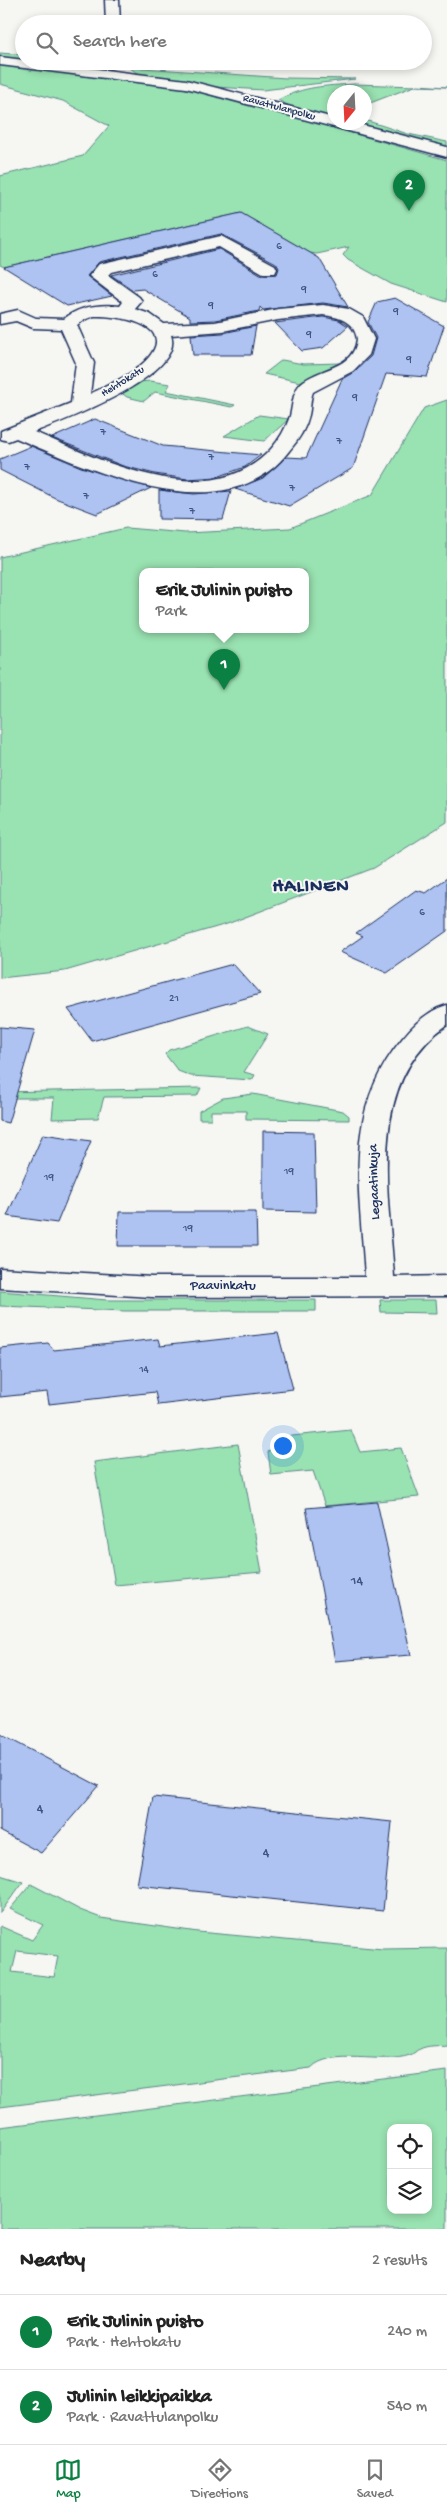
<!DOCTYPE html>
<html lang="en">
<head>
<meta charset="utf-8">
<style>
  body { margin:0; font-family:"Gochi Hand",sans-serif; background:#f2f2f2; color:#222 }
  .controls { position:absolute; right:15px; bottom:15px; display:grid; overflow:hidden; border-radius:10px; box-shadow:0 2px 8px #0003 }
  .controls button { width:45px; height:45px; display:grid; place-items:center; padding:0; border:0; border-bottom:1px solid #e0e0e0; background:#fff; color:#222; font:25px sans-serif }
  .compass { position:absolute; left:327px; top:85px; width:45px; height:45px; border-radius:50%; background:#fff; box-shadow:0 2px 8px #0003; rotate:198deg }
  .you { position:absolute; left:282px; top:1445px; width:18px; height:18px; margin:-12px; border:4px solid #fff; border-radius:50%; background:#1a73e8; box-shadow:0 0 0 8px #1a73e833 }
  .badge { display:grid; place-items:center; width:32px; height:32px; border-radius:50%; background:#0b8043; color:#fff; font-size:16px; font-weight:700 }
  .pin { position:absolute; translate:-50% -41px; filter:drop-shadow(0 1px 2px #0008) }
  .pin::after { content:''; position:absolute; top:26px; width:18px; height:15px; background:inherit; clip-path:polygon(0 0,100% 0,50% 100%) }
  .popup { position:absolute; left:139px; top:568px; width:170px; height:65px; box-sizing:border-box; display:grid; place-content:center; border-radius:10px; background:#fff; filter:drop-shadow(0 1px 4px #0005); font-size:16px; white-space:nowrap; color:#767676 }
  .popup b { font-size:19px; color:#222 }
  .popup::after { content:''; position:absolute; left:50%; top:100%; margin-left:-10px; border:10px solid transparent; border-top-color:#fff }
  .list { margin:0; padding:0; list-style:none }
  h2 { display:flex; justify-content:space-between; align-items:center; height:65px; margin:0; padding:0 20px; font-size:21px }
  h2 small { font-size:16px; font-weight:400; color:#767676 }
  .list li { display:grid; grid-template-columns:32px 1fr auto; gap:15px; align-items:center; box-sizing:border-box; height:75px; padding:0 20px; border-top:1px solid #e0e0e0 }
  .list b { display:block; font-size:19px; white-space:nowrap }
  .list p { margin:0; font-size:16px; white-space:nowrap; color:#767676 }
  .list em { font-size:16px; font-style:normal; color:#767676 }
  .icon { flex:none; width:28px; height:28px; fill:none; stroke:currentColor; stroke-width:2; stroke-linecap:round; stroke-linejoin:round }
  .map { position:relative; flex:none; width:447px; height:2229px; overflow:hidden }
  .search { position:absolute; background:#fff; box-shadow:0 2px 8px #0003; left:15px; right:15px; top:15px; height:55px; display:flex; align-items:center; gap:12px; box-sizing:border-box; padding:0 18px; border-radius:28px; color:#767676; font-size:19px }
  .sheet { height:215px; background:#fff }
  nav { display:flex; justify-content:space-around; align-items:center; box-sizing:border-box; height:70px; border-top:1px solid #e0e0e0; background:#fff; font-size:14px; color:#767676 }
  nav a { display:grid; justify-items:center; gap:2px }
  nav .on { color:#0b8043 }
  .map>svg:first-child { display:block }
</style>
</head>
<body>
<div class="map">
<svg width="447" height="2229" viewBox="0 0 447 2229">
  <rect width="100%" height="100%" fill="#f6f6f2"/>
  <filter id="ink" filterUnits="userSpaceOnUse"><feTurbulence type="fractalNoise" baseFrequency=".02" numOctaves="2"/><feDisplacementMap in="SourceGraphic" scale="10" xChannelSelector="R" yChannelSelector="G"/><feConvolveMatrix kernelMatrix="1 2 1 2 8 2 1 2 1" color-interpolation-filters="sRGB"/></filter>
  <g filter="url(#ink)">
    <path fill="#99e2b1" stroke="#5a8888" fill-rule="evenodd" d="M0 53 24 55V61L102 63 112 61 113 68 104 70 0 58Z
      M0 65 111 77 207 92 447 160V302L391 284 348 260 343 255 349 247 317 254 310 253 241 213 4 267 0 265V176L83 156 109 126 63 101 0 84Z
      M128 67 286 78 355 79 263 90 216 87 141 75Z
      M354 84 447 87 417 85 365 105 364 92H334V120L297 110 278 100C304 86 325 86 354 84Z
      M365 120 408 134 447 142V148L344 123 364 122Z
      M282 360 303 364 342 363 300 382 264 374Z
      M150 381 170 384 166 391 235 405 232 407 155 392 144 401 127 397 120 392 139 382Z
      M447 400V822L374 868 227 924 65 971 0 978V557L126 528 185 533 290 528 372 495 424 408ZM143 571H305V629H143Z
      M259 415 289 419 264 441 224 436Z
      M248 1026 268 1034 244 1072 255 1075 252 1080 191 1076 178 1071 165 1054 169 1050Z
      M201 1088 197 1096 104 1097 98 1118 52 1119 54 1098H0V1092Z
      M253 1094 343 1111 349 1116V1120L246 1119V1111H211V1119H199V1111L223 1098Z
      M0 1291 107 1300H316V1311H125L0 1306Z
      M380 1300H436L437 1313 381 1312Z
      M351 1430 360 1452 401 1448 419 1497 325 1506 313 1471 271 1475 268 1452 282 1437Z
      M238 1444 262 1572 115 1585 94 1462Z
      M0 1875 23 1882 0 1913Z
      M31 1884 80 1910 101 1918 128 1922 198 1932 383 1949 447 1948V2045C439 2046 427 2045 420 2049 416 2050 414 2054 410 2055 382 2065 331 2047 311 2068L0 2107V1926L32 1940 43 1925 10 1909ZM17 1951 58 1956 54 1977 12 1972Z
      M447 2071V2229H0V2127ZM391 2128H428V2210H391Z"/>
    <path fill="#afc3f2" stroke="#1b2f5e" d="M241 213 319 258 348 307 323 303 263 310 260 307 259 311 215 320 190 321V317L143 289 133 290 111 275 219 249 262 275 277 274 279 268 276 263 221 234 99 262 87 276 112 296 67 306 4 267Z
      M395 298 444 326 427 377 386 374 353 468 289 506 235 489 263 478 286 457 306 458 342 379 354 372 371 356 376 338 368 322 377 302Z
      M323 317 339 320 348 326 323 348 302 351 275 323Z
      M256 326 251 355H193L191 335 223 333Z
      M95 419 163 446 261 455 245 467 217 477 187 479 155 474 123 466 52 438Z
      M31 446 81 467 151 488 97 514 55 498 0 470V459Z
      M159 490 194 494 231 491 223 520 159 519Z
      M447 878V931L387 973 340 952 363 936 356 933 416 890 426 893Z
      M233 964 260 994 92 1041 68 1009Z
      M0 1027 35 1030 8 1123 0 1121Z
      M263 1131 314 1132 316 1212 263 1211Z
      M43 1134 91 1141 57 1223 7 1216Z
      M119 1212H256L257 1246H118Z
      M278 1333 293 1389 158 1405 155 1392 49 1404 47 1392 0 1397V1348L48 1343 54 1350 158 1339 160 1346Z
      M377 1502 411 1655 335 1661 306 1508Z
      M0 1734 99 1786 41 1853 0 1831Z
      M153 1797 392 1822 383 1911 137 1885Z"/>
    <g fill="none" stroke-linecap="round" stroke-linejoin="round">
      <g stroke="#1b2f5e" stroke-width="3">
        <path id="minor" d="M105 0H119L120 24H106Z
          M0 57 186 80 334 118V122H351L447 147V157L186 88 0 65Z
          M221 236 275 265 277 269 275 273H263L219 247 111 272 108 275 139 297 142 301 135 309 150 314 164 324 215 322 278 309 323 305 349 309 363 317 374 339 369 355 353 371 313 392C310 399 311 407 309 415 306 428 298 441 289 451 225 535 92 470 16 438L8 441 1 439V431L71 403 76 363 61 329 33 328 16 321 0 324V314L18 310 36 318 64 319C79 306 100 304 120 306L123 302 89 276 99 264ZM323 315C339 317 354 321 357 339 354 370 318 367 300 384 292 394 293 405 290 416 286 428 279 440 271 449 210 516 101 460 34 432 63 421 186 375 171 335L223 331 278 320ZM94 316C114 315 177 323 149 357 135 374 110 384 90 394L94 363 77 325 84 320Z
          M447 1005V1025C365 1082 389 1192 394 1277L447 1276V1296L152 1297 0 1288V1268L152 1277H365C360 1190 342 1112 402 1039 414 1024 429 1010 447 1005Z"/>
      </g>
      <use href="#minor" fill="#f6f6f2" fill-rule="evenodd"/>
    </g>
  </g>
  <g text-anchor="middle" dominant-baseline="central" stroke-width="4" stroke-linejoin="round" paint-order="stroke">
    <g font-size="11" fill="#1b2f5e" stroke="#f6f6f2">
      <text transform="translate(279 108) rotate(15)">Ravattulanpolku</text>
      <text transform="translate(123 382) rotate(-32)">Hehtokatu</text>
    </g>
    <g font-size="11" fill="#405483">
      <text x="279" y="247">6</text>
      <text x="155" y="275">6</text>
      <text x="304" y="290">9</text>
      <text x="211" y="306">9</text>
      <text x="396" y="312">9</text>
      <text x="309" y="335">9</text>
      <text x="409" y="360">9</text>
      <text x="355" y="398">9</text>
      <text x="103" y="433">7</text>
      <text x="339" y="442">7</text>
      <text x="211" y="458">7</text>
      <text x="27" y="468">7</text>
      <text x="292" y="489">7</text>
      <text x="86" y="497">7</text>
      <text x="192" y="512">7</text>
      <text x="422" y="913">6</text>
      <text x="174" y="999">21</text>
      <text x="289" y="1172">19</text>
      <text x="49" y="1178">19</text>
      <text x="188" y="1229">19</text>
      <text x="144" y="1370">14</text>
    </g>
    <g font-size="14" fill="#1b2f5e" stroke="#f6f6f2">
      <text transform="translate(375 1182) rotate(-92)">Legaatinkuja</text>
      <text x="223" y="1286">Paavinkatu</text>
    </g>
    <g font-size="14" fill="#405483">
      <text x="357" y="1581">14</text>
      <text x="40" y="1809">4</text>
      <text x="266" y="1853">4</text>
    </g>
    <g font-size="19" font-weight="bold" letter-spacing="1" fill="#1b2f5e" stroke="#f6f6f2">
      <text x="311" y="887">HALINEN</text>
    </g>
  </g>
</svg>
<div class="controls">
<button><svg class="icon" aria-label="locate" viewBox="0 0 24 24"><circle cx="12" cy="12" r="6"/><path d="M12 2v4M12 18v4M2 12h4M18 12h4"/></svg></button>
<button><svg class="icon" aria-label="layers" viewBox="0 0 24 24"><path d="M12 4l9 5-9 5-9-5zM3 14l9 5 9-5"/></svg></button>
</div>
<svg class="compass" viewBox="-18 -18 36 36"><path d="M0-13l5 13h-10z" fill="#e53935"/><path d="M0 13l5-13h-10z" fill="#767676"/></svg>
<div class="you"></div>
<div class="pin badge" style="left:224px;top:690px">1</div>
<div class="popup"><b>Erik Julinin puisto</b>Park</div>
<div class="pin badge" style="left:409px;top:211px">2</div>
<div class="search"><svg class="icon" aria-label="search" viewBox="0 0 24 24"><circle cx="10" cy="10" r="6"/><path d="M15 15l6 6"/></svg>Search here</div>
</div>
<section class="sheet">
<h2>Nearby<small>2 results</small></h2>
<ul class="list">
<li><span class="badge">1</span><div><b>Erik Julinin puisto</b><p>Park · Hehtokatu</p></div><em>240 m</em></li>
<li><span class="badge">2</span><div><b>Julinin leikkipaikka</b><p>Park · Ravattulanpolku</p></div><em>540 m</em></li>
</ul>
</section>
<nav>
<a class="on"><svg class="icon" aria-label="map" viewBox="0 0 24 24"><path d="M3 6l6-2 6 2 6-2v14l-6 2-6-2-6 2zM9 4v14M15 6v14"/></svg>Map</a>
<a><svg class="icon" aria-label="directions" viewBox="0 0 24 24"><path d="M12 3l9 9-9 9-9-9zM9 14v-3h6M13 9l2 2-2 2"/></svg>Directions</a>
<a><svg class="icon" aria-label="saved" viewBox="0 0 24 24"><path d="M7 4h10v16l-5-4-5 4z"/></svg>Saved</a>
</nav>
</body>
</html>
